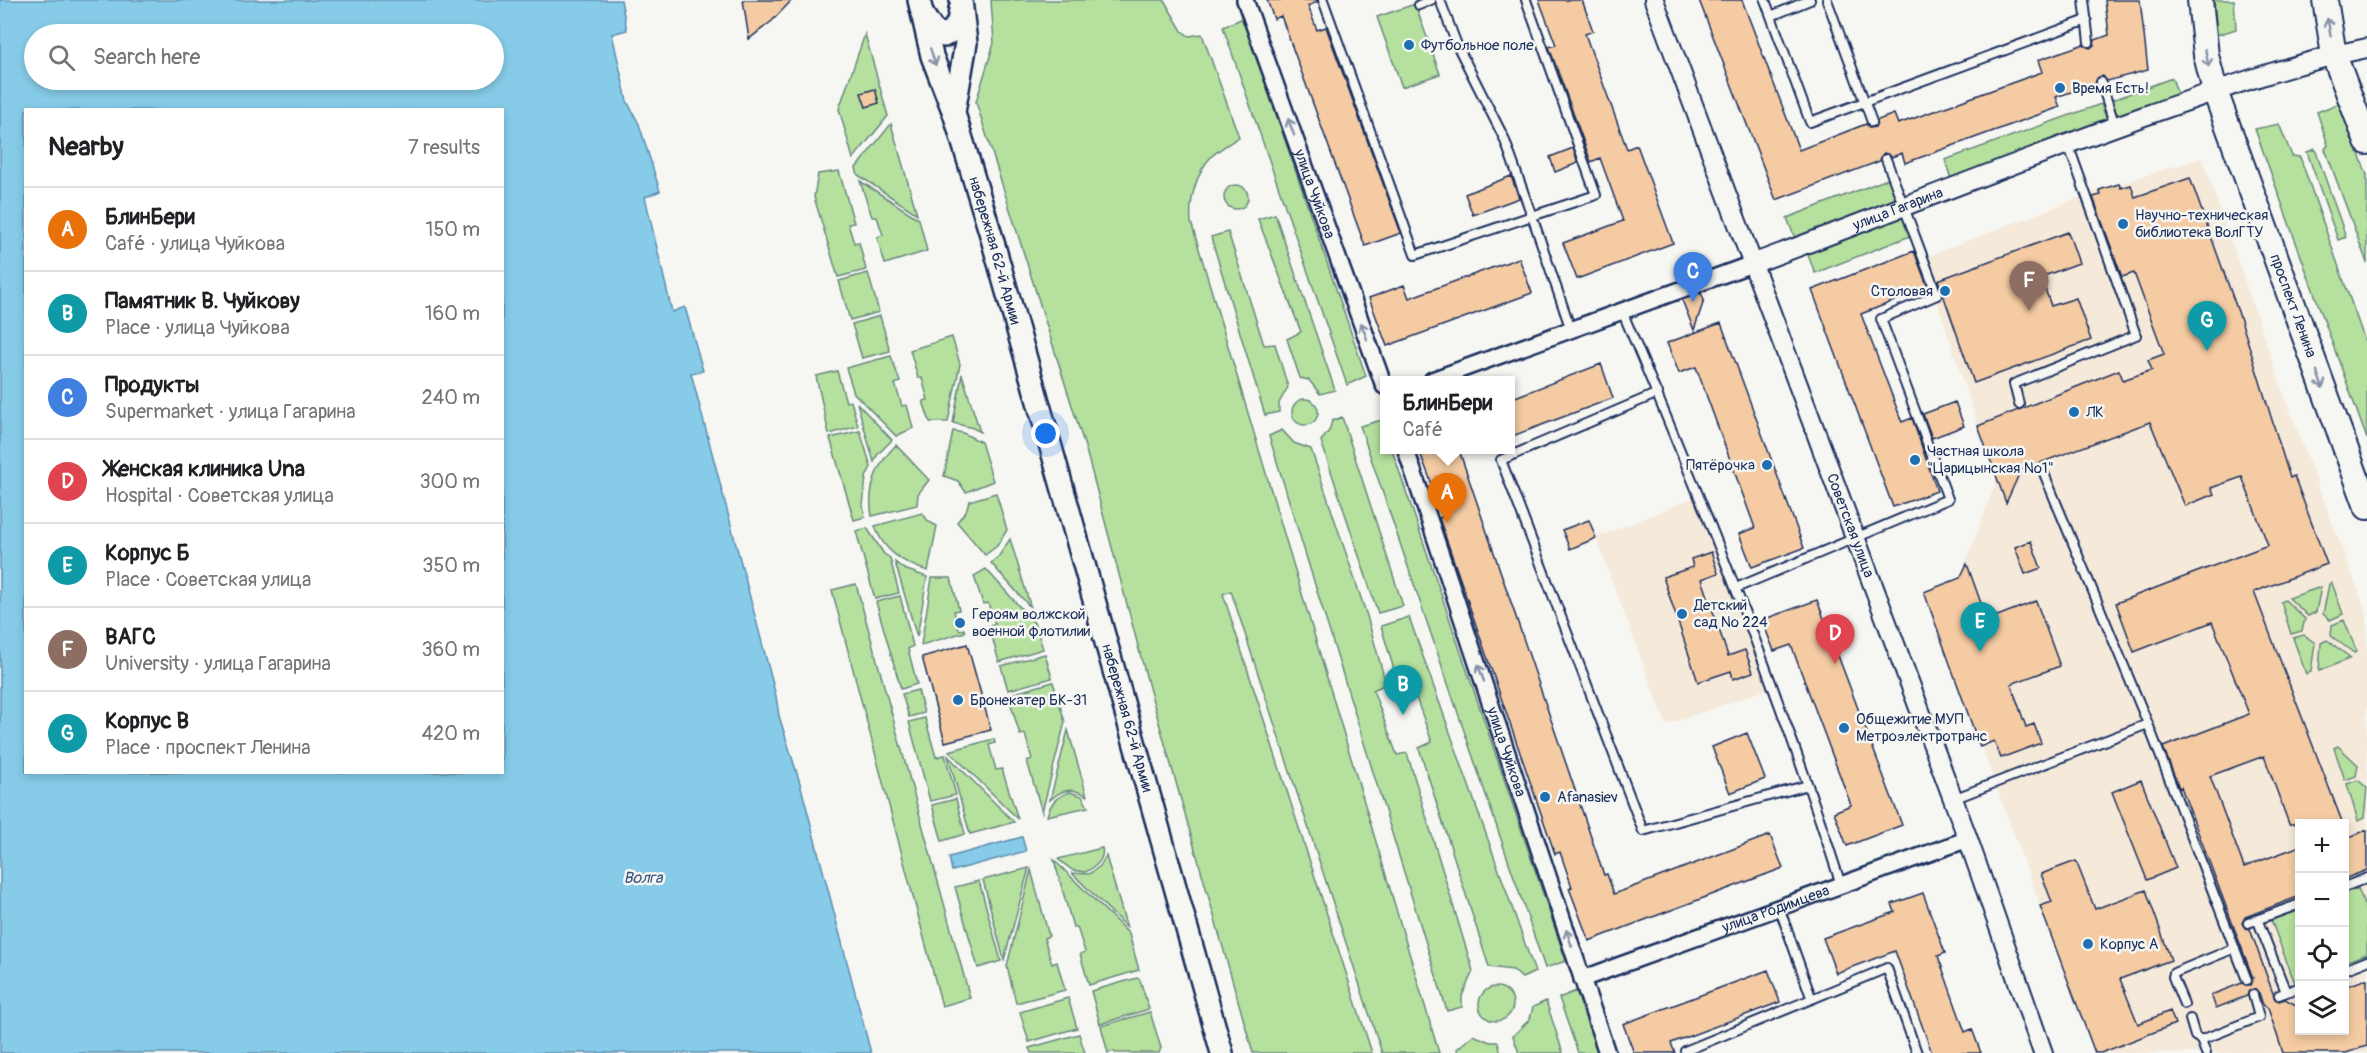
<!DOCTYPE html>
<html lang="en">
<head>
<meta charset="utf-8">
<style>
  body { margin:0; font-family:Pangolin,sans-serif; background:#f2f2f2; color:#202124 }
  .controls { position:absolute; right:18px; bottom:18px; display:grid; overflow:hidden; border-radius:0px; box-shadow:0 3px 9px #0003 }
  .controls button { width:54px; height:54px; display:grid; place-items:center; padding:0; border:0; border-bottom:2px solid #e0e0e0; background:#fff; color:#202124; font:30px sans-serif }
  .you { position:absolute; left:1046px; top:434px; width:21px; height:21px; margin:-15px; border:4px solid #fff; border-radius:50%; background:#1a73e8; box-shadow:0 0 0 9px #1a73e833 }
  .badge { display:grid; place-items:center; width:39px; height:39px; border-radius:50%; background:#b45309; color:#fff; font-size:20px; font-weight:700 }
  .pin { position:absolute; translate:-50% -50px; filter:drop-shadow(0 2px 3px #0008) }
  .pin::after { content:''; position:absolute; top:32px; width:21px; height:18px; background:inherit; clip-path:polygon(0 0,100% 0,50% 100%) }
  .popup { position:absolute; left:1380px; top:376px; width:135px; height:78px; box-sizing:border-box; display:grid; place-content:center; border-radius:0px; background:#fff; filter:drop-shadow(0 2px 4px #0005); font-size:20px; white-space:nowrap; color:#757577 }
  .popup b { font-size:22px; color:#202124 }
  .popup::after { content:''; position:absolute; left:50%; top:100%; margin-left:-12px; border:12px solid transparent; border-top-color:#fff }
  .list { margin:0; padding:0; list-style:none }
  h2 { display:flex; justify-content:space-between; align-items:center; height:78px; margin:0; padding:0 24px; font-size:26px }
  h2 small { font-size:20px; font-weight:400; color:#757577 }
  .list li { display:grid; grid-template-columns:39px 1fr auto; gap:18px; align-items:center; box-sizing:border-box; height:84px; padding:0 24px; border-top:2px solid #e0e0e0 }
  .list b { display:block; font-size:22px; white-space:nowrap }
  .list p { margin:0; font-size:20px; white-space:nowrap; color:#757577 }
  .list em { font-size:20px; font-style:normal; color:#757577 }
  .icon { flex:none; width:33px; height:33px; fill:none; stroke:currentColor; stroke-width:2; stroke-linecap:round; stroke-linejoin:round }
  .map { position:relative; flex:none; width:2367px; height:1053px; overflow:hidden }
  .search { position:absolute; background:#fff; box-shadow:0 3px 9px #0003; left:24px; top:24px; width:480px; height:66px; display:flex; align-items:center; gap:15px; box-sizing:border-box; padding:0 21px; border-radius:33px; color:#757577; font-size:22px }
  .panel { position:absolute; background:#fff; box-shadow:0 3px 9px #0003; left:24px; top:108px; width:480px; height:666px; border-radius:0px }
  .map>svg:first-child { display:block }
</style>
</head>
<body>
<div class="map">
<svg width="2367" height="1053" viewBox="0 0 2367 1053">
  <rect width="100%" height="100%" fill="#f6f6f2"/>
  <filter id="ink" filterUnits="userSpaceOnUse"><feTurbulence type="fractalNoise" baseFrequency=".0167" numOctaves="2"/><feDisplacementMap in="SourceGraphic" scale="12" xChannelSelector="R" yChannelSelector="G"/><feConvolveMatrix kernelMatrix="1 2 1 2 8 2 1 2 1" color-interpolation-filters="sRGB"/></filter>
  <g filter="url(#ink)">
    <path fill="#f5e9da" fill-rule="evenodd" d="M2202 158 2292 417 2367 614V1053H2095L1924 592 1960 578 1997 479 1978 426 1923 258 2099 190ZM2300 824H2344V1030H2300Z
      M1695 497 1768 689 1666 725 1596 538Z"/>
    <path fill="#b5e09d" stroke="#68887e" stroke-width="1.5" d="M991 0H1164L1182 31 1189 36 1202 34 1239 137C1230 143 1219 149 1212 156 1196 172 1189 201 1191 222L1439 1053H1382L1231 591 1223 594 1372 1053H1253L1150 691 1086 450 976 102 994 43Z
      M2214 0H2234L2236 29 2217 35Z
      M1415 4 1440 74 1402 87 1377 17Z
      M1243 18 1366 376 1347 385 1223 27Z
      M865 34 888 116 853 159 839 109Z
      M2172 78 2178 95 2118 117 2112 100Z
      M2340 103 2367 175V263L2325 149 2328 145 2317 112Z
      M2101 104 2108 123 1951 179 1945 160Z
      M891 124 917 214 858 175 856 168Z
      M2279 124 2292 156 2300 157 2367 347V439L2255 129Z
      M2315 149 2346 237 2338 240 2307 152Z
      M839 171 854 223 848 224 854 243 859 242 866 270 838 277 814 197 818 174Z
      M1890 178 1899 201 1796 241 1787 218Z
      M860 181 919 219 927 251 885 264 877 237 883 235 877 217H872Z
      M1224 197a12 12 0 1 1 24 0a12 12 0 1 1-24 0Z
      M1902 213 1910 236 1815 273 1806 250Z
      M1275 214 1335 390 1320 394 1309 380 1300 378 1287 339 1301 332 1258 219Z
      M1228 232 1264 345 1275 344 1288 387 1279 403V412L1265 415 1211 237Z
      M868 273 879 312 850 320 839 281Z
      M880 316 890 351 862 358 852 324Z
      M952 337 960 364 948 422H930L923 401 928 400 922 378H918L910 350Z
      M891 356 900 382 895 384 902 406 907 405 913 428 896 436 854 393 846 368Z
      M837 371 846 402 851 401 858 426 829 434 816 376Z
      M962 374 980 432 973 428 953 423Z
      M1292 412a13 13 0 1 1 26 0a13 13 0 1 1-26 0Z
      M857 403 892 440 878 454 874 462Z
      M1342 417 1403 606 1378 613 1321 441 1329 431 1332 421Z
      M1382 420 1384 450H1392L1566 961 1545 968 1360 426Z
      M1282 430 1294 443 1311 449 1367 616 1386 684 1373 690 1397 755 1407 753 1473 971 1462 996V1007L1447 1011 1269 436Z
      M860 431 871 467 866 477 863 505 865 517 854 520 830 438Z
      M953 431 963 433 981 442 993 481 966 492 958 481 944 476Z
      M896 445 929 480 918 494 917 505 872 516C867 488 876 465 896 445Z
      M996 493 1007 530 997 546 985 555 957 522 966 511 969 501Z
      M922 513 929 522 937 526 928 571C904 564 883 551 875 526Z
      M867 528 884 554 890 558 899 593 875 599 856 531Z
      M1010 539 1031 608 991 563 999 556Z
      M895 562 904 569 927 577 917 637Z
      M986 569 1035 624 1043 649 999 662 989 626 995 624 988 603 983 604 974 576Z
      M932 578H951L959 610 954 611 959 630 964 629 965 632 921 645Z
      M2332 583 2343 614 2330 620 2323 614 2329 584Z
      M856 584 970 998 942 1006 832 590Z
      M2321 587 2316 612 2308 616 2289 598Z
      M900 596 913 646 908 649 917 684 901 689 876 602Z
      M2285 600 2305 619 2302 631 2291 634 2281 602Z
      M1409 617 1535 972 1522 978 1513 970 1489 967 1419 748 1432 742 1409 678 1397 680 1381 626Z
      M2344 620 2357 652 2354 653 2331 636 2332 625Z
      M2304 635 2315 643 2311 672 2306 674 2293 638Z
      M2327 640 2351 658 2319 671 2321 643Z
      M1045 654 1052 678 1008 690 1001 666Z
      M1053 682 1065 722 1042 812 1027 761 1032 759 1025 734 1020 735 1008 695Z
      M918 690 924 713 909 717 902 694Z
      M925 718 936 757 945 755 956 795 930 801 909 722Z
      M1068 730 1087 796C1073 787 1062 789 1050 800Z
      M994 739 995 743 989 745 996 770 1002 769 1018 819 949 751Z
      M2338 746 2358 765 2356 776 2345 780 2334 748Z
      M948 756 1014 822 970 834Z
      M2358 780 2367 788 2364 818 2358 821 2347 784Z
      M1070 792 1082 796 1088 807 1047 816C1051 802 1056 797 1070 792Z
      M956 799 965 834 942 841 932 805Z
      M1102 848C1105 859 1095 868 1085 872L1072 870 1058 859Z
      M1106 856 1127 928 1072 873 1089 874 1100 866Z
      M1054 860 1129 934 1139 970 1089 985 1080 954 1085 952 1077 927H1073Z
      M1029 868 1004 960 983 880Z
      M1031 870 1049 936 1044 938 1052 964 1057 962 1065 990 1016 1003 1007 966Z
      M979 881 1001 961 978 968 955 887Z
      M2358 888 2367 913V954L2345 962V893Z
      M2299 910V979L2294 981 2271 920Z
      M1137 978 1140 980 1149 1009 1100 1024 1091 991Z
      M1479 1004a17 17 0 1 1 34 0a17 17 0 1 1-34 0Z
      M1576 991 1598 1053H1578L1559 998Z
      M1068 998 1077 1028 1029 1042 1020 1012Z
      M1546 1001 1563 1053H1519L1513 1036 1530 1019 1533 1007Z
      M1150 1012 1161 1048 1159 1053H1115L1114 1051 1108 1053 1101 1026Z
      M1079 1034 1085 1053H1031L1029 1048Z
      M1473 1035 1490 1042H1498L1501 1053H1458L1457 1049Z"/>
    <path fill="#86cbe7" stroke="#5b8db0" stroke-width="1.5" fill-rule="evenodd" d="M0 0H621L627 30 612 34 627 101 639 124 660 191 645 197 672 312 685 307 703 371 691 373 776 696 779 716 800 783 871 1053H0ZM494 34V80H34V34ZM26 110H502V772H26Z
      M1022 837 1026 851 952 871 949 857Z"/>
    <path fill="#f4cba3" stroke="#1b2f5e" stroke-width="1.5" d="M743 0H792L772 21 749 39Z
      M1267 0H1317V2L1308 6 1317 30 1326 27 1401 233 1365 246 1281 16 1274 19Z
      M1539 0H1582L1593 31 1585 34 1627 149 1637 145 1673 243 1577 279 1563 243 1623 221 1600 158 1591 162 1549 47 1556 45Z
      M1699 0H1742L1799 150 1866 124 1870 128 1875 127 1878 120 1894 114 1898 124 2042 72 2038 60 2084 44 2090 48 2094 45 2095 40 2109 35 2105 0H2140L2148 70 2107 81 2103 76 2099 77 2095 84 2056 97 2060 107 1905 163 1902 153 1892 157 1884 153 1881 156 1880 161 1776 200Z
      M875 89 879 103 866 107 861 93Z
      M1573 148 1578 163 1555 172 1550 157Z
      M1511 176 1519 198 1473 215 1465 194Z
      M2190 178 2241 320 2290 478 2294 476 2327 564 2254 592 2343 824H2289L2264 756 2210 776 2244 867 2300 846V896L2245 917 2242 923 2245 928 2250 929 2275 999 2279 1001 2285 999 2300 1007V1030H2344V987L2367 979V1046L2346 1053H2283L2268 1008 2263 1005 2259 993 2255 989 2249 990 2247 996 2216 1008 2211 995 2242 983 2250 985 2253 978 2181 787 2179 788 2163 747 2249 714 2212 622 2134 652 2116 603 2268 545 2242 477 2211 488 2214 494 2185 506 2150 422 2021 470 2006 503 1978 426 2119 370 2123 380 2152 370 2148 360 2164 354 2134 273 2122 277 2093 197 2101 195 2099 190 2119 184 2121 188 2131 185 2135 197Z
      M2068 232 2079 263 2041 277 2051 306 2076 298 2091 340 1974 383 1938 280Z
      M1914 251 1928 288 1861 314 1902 422 1912 418 1937 491 1893 507 1812 290Z
      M1519 258 1532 293 1387 346 1369 298 1404 285 1409 298Z
      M1701 293 1704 300 1694 330 1682 300Z
      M1721 323 1804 548 1752 567 1739 534 1755 528 1696 367 1679 373 1667 343Z
      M1601 364 1613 398 1510 437V399Z
      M1955 402 1964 426 1932 438 1923 414Z
      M1419 450H1459L1604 875 1607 874 1614 894 1770 835 1783 868 1589 941 1569 888 1572 887 1560 852 1555 854 1439 518 1444 516Z
      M1589 520 1596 538 1570 549 1562 530Z
      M2031 541 2041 568 2025 574 2015 547Z
      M1711 552 1718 573 1702 579 1728 656 1745 650 1753 672 1733 679 1731 671 1698 682 1663 577 1693 567 1691 559Z
      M1967 564 1987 620 2036 601 2060 666 2011 684 2026 727 2034 724 2041 743 2001 758 1994 741 1980 747 1924 592 1960 578Z
      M1817 600 1902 825 1847 846 1834 812 1851 805 1791 645 1774 651 1762 620Z
      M967 644 991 730 945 742 922 657Z
      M1747 733 1765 779 1730 793 1712 747Z
      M2141 780 2176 868 2147 880 2112 792Z
      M2367 830V870L2344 879V839Z
      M2076 861 2095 909 2146 890 2171 960 2120 979 2138 1024 2170 1011 2175 1024 2101 1053H2095L2040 906 2052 902 2041 874Z
      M1923 893 1945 953 1938 956 1965 1032 1972 1029 1981 1053H1932L1895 951 1836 973 1823 938 1895 912 1892 904Z
      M1768 970 1780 1002 1671 1043 1675 1053H1634L1623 1024Z"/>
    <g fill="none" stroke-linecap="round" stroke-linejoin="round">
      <g stroke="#1b2f5e" stroke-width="12">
        <path id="service" d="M1323 0 1415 255 1532 216 1504 138 1457 45 1440 0
          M1526 0 1596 195 1532 216 1571 330
          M1765 0 1810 122 2087 20
          M1827 0 1872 122
          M2084 0 2089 42
          M1419 5 1431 0
          M1771 16 1810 0
          M2101 82 2115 126
          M1622 311C1702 500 1779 690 1841 885
          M1658 393 1501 460 1643 831 1808 785
          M2019 404 2014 384 2136 335 2068 144
          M1736 588 1948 499 1881 319 1937 295 1886 159
          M2148 724 2247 980
          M1953 799 2148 724 2043 471
          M2344 887 2367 878
          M1779 907 1811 997
          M2258 921 2286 992
          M2248 923 2300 904
          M2344 970 2367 961
          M2279 995 2300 987
          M2184 1004 2173 977 2174 973 2235 948
          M2190 1019 2195 1036 2201 1040
          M1686 1053 1685 1051 1887 968 1917 1053
          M2206 1053 2201 1040 2259 1017 2253 995"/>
      </g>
      <g stroke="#1b2f5e" stroke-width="20">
        <g id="minor">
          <path id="s1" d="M1245 0 1384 386"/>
          <path d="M1432 380 1752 264"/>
          <path id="s2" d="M1406 450 1607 1053"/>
          <path id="s3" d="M1582 979 1968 839"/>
        </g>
      </g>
      <g stroke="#1b2f5e" stroke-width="22">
        <g id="tertiary">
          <path id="s4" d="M1654 0 1968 839 2043 1053"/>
          <path id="s5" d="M1752 264C1885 215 2016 161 2150 114 2221 89 2293 63 2367 48"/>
        </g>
      </g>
      <g stroke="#1b2f5e" stroke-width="26">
        <g id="secondary">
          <path id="s6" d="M919 0 932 56 954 113 991 235 1222 1053"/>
          <path d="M923 15 933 30 944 36C956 29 959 23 960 9"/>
          <path d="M954 112 966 43 961 0"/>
        </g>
      </g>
      <g stroke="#1b2f5e" stroke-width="28">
        <g id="primary">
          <path id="s7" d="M2200 0 2206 55 2215 91 2367 507"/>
          <path d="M2325 0 2334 55 2367 142"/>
        </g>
      </g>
      <use href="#service" stroke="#f6f6f2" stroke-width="8"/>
      <use href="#minor" stroke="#f6f6f2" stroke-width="15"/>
      <use href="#tertiary" stroke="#f6f6f2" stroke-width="18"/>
      <use href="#secondary" stroke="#f6f6f2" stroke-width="21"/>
      <use href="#primary" stroke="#f6f6f2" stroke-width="24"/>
    </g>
    <defs><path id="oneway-shaft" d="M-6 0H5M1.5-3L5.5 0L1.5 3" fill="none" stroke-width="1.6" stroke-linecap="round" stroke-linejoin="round" transform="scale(1.5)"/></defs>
    <g stroke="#8892a8">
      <use href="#oneway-shaft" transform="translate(2329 27) rotate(-101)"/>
      <use href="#oneway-shaft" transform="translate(933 57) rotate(72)"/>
      <use href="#oneway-shaft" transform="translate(2207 58) rotate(79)"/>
      <use href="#oneway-shaft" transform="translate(1291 127) rotate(-110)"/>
      <use href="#oneway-shaft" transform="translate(1364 331) rotate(-110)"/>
      <use href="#oneway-shaft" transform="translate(2320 380) rotate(70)"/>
      <use href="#oneway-shaft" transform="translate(1481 673) rotate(-109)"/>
      <use href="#oneway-shaft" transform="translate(1569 938) rotate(-109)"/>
    </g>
  </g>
  <g fill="#1f6fb2" stroke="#f6f6f2" stroke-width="2">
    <circle cx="1409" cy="45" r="6"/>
    <circle cx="2060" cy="88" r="6"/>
    <circle cx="2123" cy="224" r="6"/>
    <circle cx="1945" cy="291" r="6"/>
    <circle cx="2074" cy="412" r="6"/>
    <circle cx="1915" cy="460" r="6"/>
    <circle cx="1767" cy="465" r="6"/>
    <circle cx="1682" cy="614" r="6"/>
    <circle cx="960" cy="623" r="6"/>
    <circle cx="958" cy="700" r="6"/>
    <circle cx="1844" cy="728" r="6"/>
    <circle cx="1545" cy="797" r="6"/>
    <circle cx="2088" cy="944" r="6"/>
  </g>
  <g text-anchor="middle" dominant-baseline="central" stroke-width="5" stroke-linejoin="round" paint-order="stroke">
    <g font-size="15" fill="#1b2f5e" stroke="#f6f6f2" text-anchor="start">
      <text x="1421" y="45">Футбольное поле</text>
      <text x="2072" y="88">Время Есть!</text>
      <text x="2135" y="215">Научно-техническая<tspan x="2135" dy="17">библиотека ВолГТУ</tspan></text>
      <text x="1933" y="291" text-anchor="end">Столовая</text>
      <text x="2086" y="412">ЛК</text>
      <text x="1927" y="451">Частная школа<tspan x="1927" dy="17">"Царицынская №1"</tspan></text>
      <text x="1755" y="465" text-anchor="end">Пятёрочка</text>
      <text x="1694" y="605">Детский<tspan x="1694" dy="17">сад № 224</tspan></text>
      <text x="972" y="614">Героям волжской<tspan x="972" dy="17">военной флотилии</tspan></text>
      <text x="970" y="700">Бронекатер БК-31</text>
      <text x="1856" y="719">Общежитие МУП<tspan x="1856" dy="17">Метроэлектротранс</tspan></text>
      <text x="1557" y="797">Afanasiev</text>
      <text x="2100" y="944">Корпус А</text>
    </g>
    <g font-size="15" fill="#1b2f5e" stroke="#f6f6f2">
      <text stroke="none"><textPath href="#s1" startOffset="206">улица Чуйкова</textPath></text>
      <text stroke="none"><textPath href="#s5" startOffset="156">улица Гагарина</textPath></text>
      <text stroke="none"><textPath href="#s6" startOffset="262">набережная 62-й Армии</textPath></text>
      <text stroke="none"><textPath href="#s7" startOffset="321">проспект Ленина</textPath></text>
      <text stroke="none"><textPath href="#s4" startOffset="561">Советская улица</textPath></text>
      <text stroke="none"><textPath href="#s6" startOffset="748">набережная 62-й Армии</textPath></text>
      <text stroke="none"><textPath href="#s2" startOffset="318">улица Чуйкова</textPath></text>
      <text stroke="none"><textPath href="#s3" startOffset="206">улица Родимцева</textPath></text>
    </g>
    <g font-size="16" font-style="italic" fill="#365680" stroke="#f6f6f2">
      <text x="643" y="878">Волга</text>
    </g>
  </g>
</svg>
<div class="controls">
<button>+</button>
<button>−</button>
<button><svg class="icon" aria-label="locate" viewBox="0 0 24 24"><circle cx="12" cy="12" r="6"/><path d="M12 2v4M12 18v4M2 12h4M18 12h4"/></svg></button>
<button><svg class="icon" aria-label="layers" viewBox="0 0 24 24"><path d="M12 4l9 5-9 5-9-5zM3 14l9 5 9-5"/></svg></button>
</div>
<div class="you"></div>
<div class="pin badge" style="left:1447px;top:523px;background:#e8710a">A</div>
<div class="popup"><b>БлинБери</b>Café</div>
<div class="pin badge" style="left:1403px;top:715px;background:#0f9aa8">B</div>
<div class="pin badge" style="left:1693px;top:302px;background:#3f7fe0">C</div>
<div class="pin badge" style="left:1835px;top:664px;background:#e0444e">D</div>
<div class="pin badge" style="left:1980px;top:652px;background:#0f9aa8">E</div>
<div class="pin badge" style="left:2029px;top:311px;background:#8d6e63">F</div>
<div class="pin badge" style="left:2207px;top:351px;background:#0f9aa8">G</div>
<div class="search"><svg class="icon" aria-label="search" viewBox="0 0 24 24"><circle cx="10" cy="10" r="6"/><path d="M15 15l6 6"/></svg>Search here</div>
<section class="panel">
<h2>Nearby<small>7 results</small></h2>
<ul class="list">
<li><span class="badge" style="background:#e8710a">A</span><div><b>БлинБери</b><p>Café · улица Чуйкова</p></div><em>150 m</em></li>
<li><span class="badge" style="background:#0f9aa8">B</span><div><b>Памятник В. Чуйкову</b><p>Place · улица Чуйкова</p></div><em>160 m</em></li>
<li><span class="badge" style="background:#3f7fe0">C</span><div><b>Продукты</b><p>Supermarket · улица Гагарина</p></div><em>240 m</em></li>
<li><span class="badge" style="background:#e0444e">D</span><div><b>Женская клиника Una</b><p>Hospital · Советская улица</p></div><em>300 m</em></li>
<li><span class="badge" style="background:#0f9aa8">E</span><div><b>Корпус Б</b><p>Place · Советская улица</p></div><em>350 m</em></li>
<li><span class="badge" style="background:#8d6e63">F</span><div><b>ВАГС</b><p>University · улица Гагарина</p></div><em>360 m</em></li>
<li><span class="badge" style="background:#0f9aa8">G</span><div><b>Корпус В</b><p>Place · проспект Ленина</p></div><em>420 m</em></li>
</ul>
</section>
</div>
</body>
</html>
